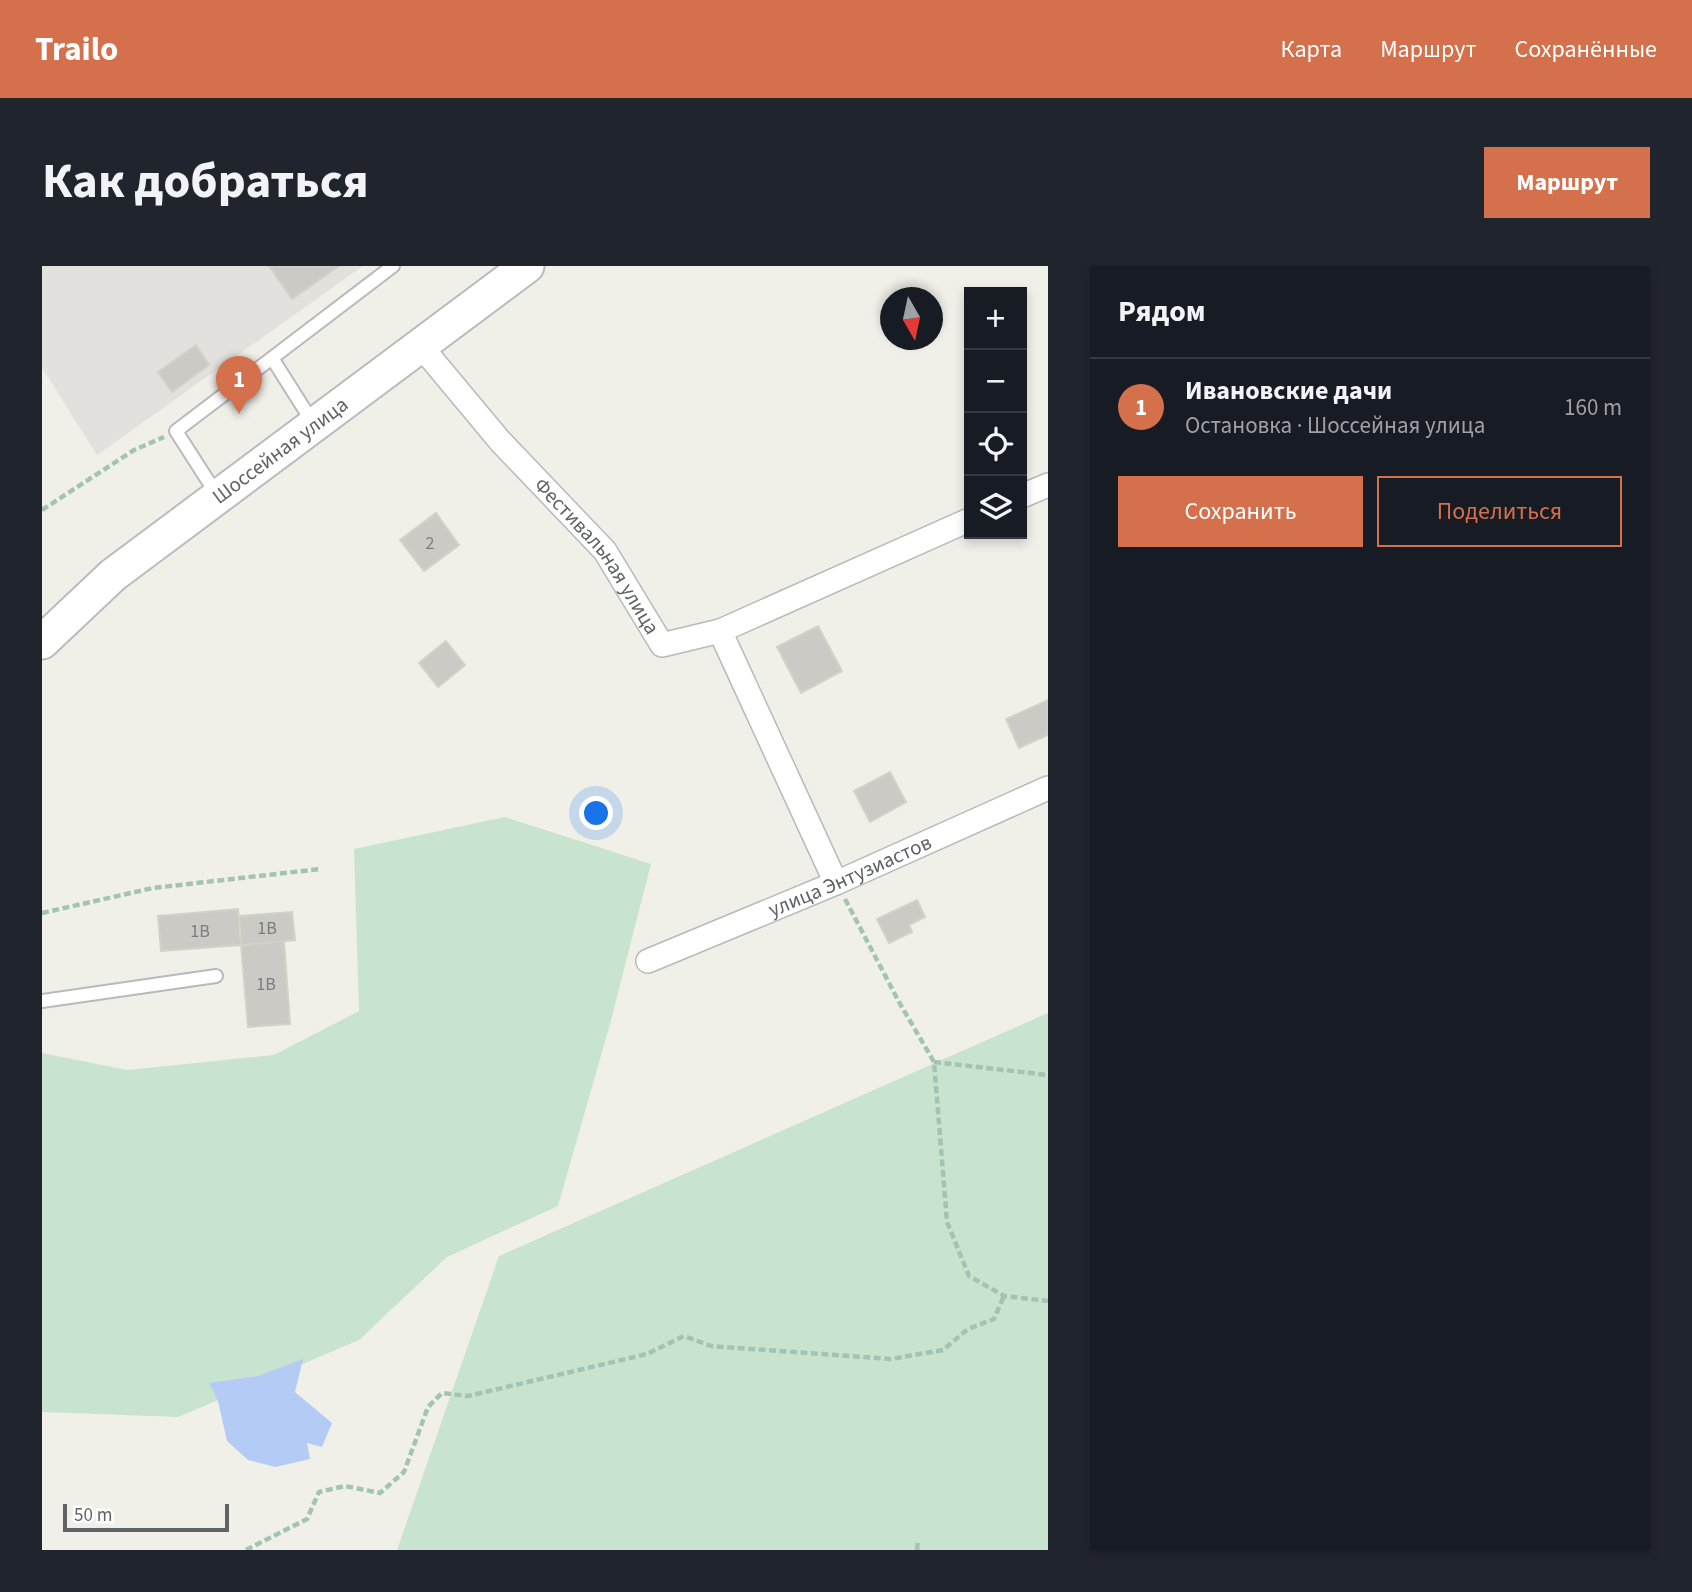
<!DOCTYPE html>
<html lang="ru">
<head>
<meta charset="utf-8">
<style>
  body { margin:0; font-family:"Source Sans 3",sans-serif; background:#20242c; color:#f1f3f6 }
  .controls { position:absolute; right:21px; top:21px; display:grid; overflow:hidden; border-radius:0px; box-shadow:0 4px 10px #0003 }
  .controls button { width:63px; height:63px; display:grid; place-items:center; padding:0; border:0; border-bottom:2px solid #363941; background:#171b24; color:#f1f3f6; font:35px sans-serif }
  .compass { position:absolute; left:838px; top:21px; width:63px; height:63px; border-radius:50%; background:#171b24; box-shadow:0 4px 10px #0003; rotate:171deg }
  .scale { position:absolute; left:21px; bottom:18px; width:166px; box-sizing:border-box; padding-left:7px; border:4px solid #606267; border-top:0; font-size:19px; line-height:24px; white-space:nowrap; color:#606267; -webkit-text-stroke:5px #fff; paint-order:stroke }
  .you { position:absolute; left:555px; top:548px; width:24px; height:24px; margin:-18px; border:5px solid #fff; border-radius:50%; background:#1a73e8; box-shadow:0 0 0 10px #1a73e833 }
  .badge { display:grid; place-items:center; width:46px; height:46px; border-radius:50%; background:#d4704b; color:#fff; font-size:23px; font-weight:700 }
  .pin { position:absolute; translate:-50% -58px; filter:drop-shadow(0 2px 4px #0008) }
  .pin::after { content:''; position:absolute; top:37px; width:24px; height:21px; background:inherit; clip-path:polygon(0 0,100% 0,50% 100%) }
  .list { margin:0; padding:0; list-style:none }
  h2 { display:flex; justify-content:space-between; align-items:center; height:91px; margin:0; padding:0 28px; font-size:30px }
  h2 small { font-size:23px; font-weight:400; color:#9ea1a6 }
  .list li { display:grid; grid-template-columns:46px 1fr auto; gap:21px; align-items:center; box-sizing:border-box; height:98px; padding:0 28px; border-top:2px solid #363941 }
  .list b { display:block; font-size:26px; white-space:nowrap }
  .list p { margin:0; font-size:23px; white-space:nowrap; color:#9ea1a6 }
  .list em { font-size:23px; font-style:normal; color:#9ea1a6 }
  .actions { display:flex; gap:14px; padding:21px 28px }
  .actions a { flex:1; padding:16px 0; border:2px solid #d4704b; border-radius:0px; text-align:center; font-size:24px; color:#d4704b }
  .actions .main { background:#d4704b; color:#fff }
  .icon { flex:none; width:38px; height:38px; fill:none; stroke:currentColor; stroke-width:2; stroke-linecap:round; stroke-linejoin:round }
  .map { position:relative; flex:none; width:1006px; height:1284px; overflow:hidden; border-radius:0px }
  header { display:flex; align-items:center; gap:42px; box-sizing:border-box; height:98px; padding:0 35px; background:#d4704b; color:#fff }
  header strong { font-size:33px }
  nav { display:flex; gap:38px; margin-inline-start:auto; font-size:24px }
  .intro { display:flex; align-items:center; justify-content:space-between; box-sizing:border-box; height:168px; padding:0 42px }
  h1 { margin:0; font-size:49px }
  .button { padding:18px 32px; border-radius:0px; background:#d4704b; color:#fff; font-size:24px; font-weight:700 }
  main { display:flex; gap:42px; padding:0 42px }
  aside { flex:1; background:#171b24; border-radius:0px; box-shadow:0 4px 10px #0003 }
  .map>svg:first-child { display:block }
</style>
</head>
<body>
<header>
<strong>Trailo</strong>
<nav><a>Карта</a><a>Маршрут</a><a>Сохранённые</a></nav>
</header>
<div class="intro"><h1>Как добраться</h1><a class="button">Маршрут</a></div>
<main>
<div class="map">
<svg width="1006" height="1284" viewBox="0 0 1006 1284">
  <rect width="100%" height="100%" fill="#f0f0e9"/>
  <path fill="#e2e1dd" d="M0 0H321L55 189 0 102Z"/>
  <path fill="#c9e4ce" d="M463 551 609 598 568 758 516 940 405 991 317 1074 136 1151 0 1146V787L85 804 232 789 317 745 312 583Z
    M1006 747V1284H355L457 990Z"/>
  <path fill="#b4ccf5" d="M261 1093 253 1126 290 1157 280 1181 265 1177 268 1193 233 1201 206 1194 185 1175 176 1135 167 1117 216 1110Z"/>
  <path fill="#cbcac5" stroke="#d4d2c8" stroke-width="2" d="M227 0H297L250 33Z
    M154 79 167 99 130 126 116 106Z
    M394 247 417 279 382 305 358 274Z
    M776 360 800 405 759 427 735 381Z
    M404 375 423 399 396 421 377 397Z
    M1006 434V469L977 482 964 453Z
    M848 506 864 536 828 556 812 525Z
    M875 634 883 651 867 659 870 666 847 677 835 653Z
    M196 643 199 679 119 685 116 650Z
    M250 646 253 674 199 679 197 650Z
    M242 675 248 758 206 761 199 679Z"/>
  <g fill="none" stroke-linecap="round" stroke-linejoin="round">
    <g stroke="#b8b9bd" stroke-width="16">
      <path id="lane" d="M230 92 271 157
        M175 229 134 165 351 0
        M0 735 174 710"/>
    </g>
    <g stroke="#b8b9bd" stroke-width="26">
      <g id="street">
        <path id="s1" d="M378 79 458 175 563 285 620 379 678 365 927 254"/>
        <path d="M980 230 1006 219"/>
        <path d="M678 365 794 617"/>
        <path id="s2" d="M606 695 794 617 1006 522"/>
      </g>
    </g>
    <g stroke="#babbc0" stroke-width="37">
      <g id="secondary">
        <path id="s3" d="M0 376 71 309 485 0"/>
      </g>
    </g>
    <path stroke="#a3c4b3" stroke-width="4.5" stroke-dasharray="7 3.5" stroke-linecap="butt" d="M0 244 92 184 122 171
      M803 633 857 736 892 796 905 956 927 1010 962 1030 1006 1035
      M0 647 111 622 278 603
      M892 796 1006 809
      M204 1284 265 1253 277 1226 303 1220 338 1227 362 1206 386 1141 400 1127 426 1130 605 1088 642 1070 669 1080 849 1093 901 1084 926 1063 952 1053 962 1030
      M875 1284 876 1275"/>
    <use href="#lane" stroke="#fff" stroke-width="12"/>
    <use href="#street" stroke="#fff" stroke-width="23"/>
    <use href="#secondary" stroke="#fff" stroke-width="33"/>
  </g>
  <g text-anchor="middle" dominant-baseline="central" stroke-width="5" stroke-linejoin="round" paint-order="stroke">
    <g font-size="18" fill="#7b7c7e">
      <text x="388" y="277">2</text>
      <text x="225" y="662">1В</text>
      <text x="158" y="665">1В</text>
      <text x="224" y="718">1В</text>
    </g>
    <g font-size="21" fill="#606267" stroke="#fff">
      <text stroke="none"><textPath href="#s3" startOffset="306">Шоссейная улица</textPath></text>
      <text stroke="none"><textPath href="#s1" startOffset="276">Фестивальная улица</textPath></text>
      <text stroke="none"><textPath href="#s2" startOffset="219">улица Энтузиастов</textPath></text>
    </g>
  </g>
</svg>
<div class="controls">
<button>+</button>
<button>−</button>
<button><svg class="icon" aria-label="locate" viewBox="0 0 24 24"><circle cx="12" cy="12" r="6"/><path d="M12 2v4M12 18v4M2 12h4M18 12h4"/></svg></button>
<button><svg class="icon" aria-label="layers" viewBox="0 0 24 24"><path d="M12 4l9 5-9 5-9-5zM3 14l9 5 9-5"/></svg></button>
</div>
<svg class="compass" viewBox="-18 -18 36 36"><path d="M0-13l5 13h-10z" fill="#e53935"/><path d="M0 13l5-13h-10z" fill="#9ea1a6"/></svg>
<div class="scale">50 m</div>
<div class="you"></div>
<div class="pin badge" style="left:197px;top:148px">1</div>
</div>
<aside>
<h2>Рядом<small></small></h2>
<ul class="list">
<li><span class="badge">1</span><div><b>Ивановские дачи</b><p>Остановка · Шоссейная улица</p></div><em>160 m</em></li>
</ul>
<div class="actions"><a class="main">Сохранить</a><a>Поделиться</a></div>
</aside>
</main>
</body>
</html>
